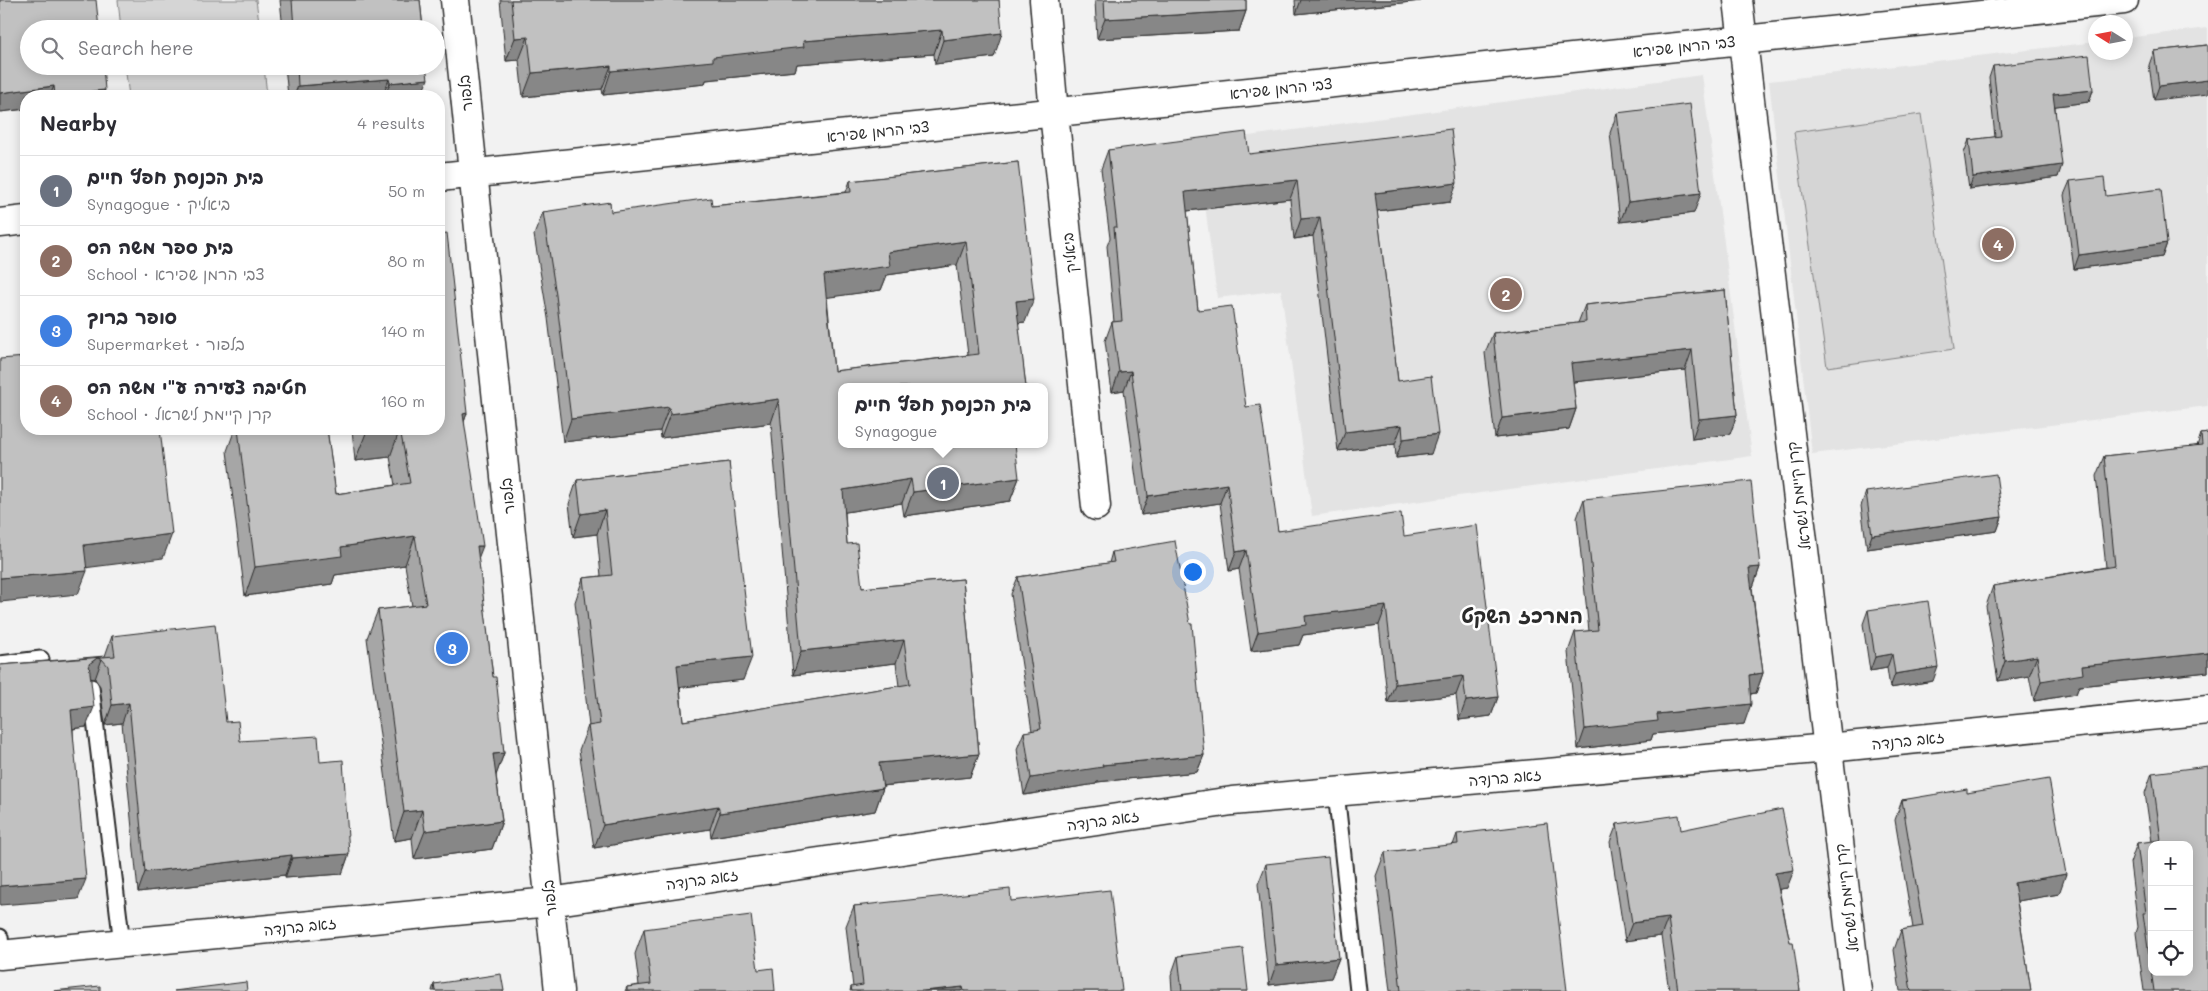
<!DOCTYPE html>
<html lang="en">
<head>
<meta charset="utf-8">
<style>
  body { margin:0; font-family:Mali,"Playpen Sans Hebrew",sans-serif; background:#f7f7f7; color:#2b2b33 }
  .controls { position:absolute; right:15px; bottom:15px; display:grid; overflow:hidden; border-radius:10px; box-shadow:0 2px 12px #0003 }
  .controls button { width:45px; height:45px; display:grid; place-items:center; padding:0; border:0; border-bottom:1px solid #e1e1e2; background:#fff; color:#2b2b33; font:25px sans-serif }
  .compass { position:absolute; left:2088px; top:15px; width:45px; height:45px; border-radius:50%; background:#fff; box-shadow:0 2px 12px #0003; rotate:281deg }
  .you { position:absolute; left:1192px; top:571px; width:18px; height:18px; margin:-12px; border:4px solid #fff; border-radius:50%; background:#1a73e8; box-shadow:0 0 0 8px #1a73e833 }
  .badge { display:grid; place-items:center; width:32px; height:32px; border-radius:50%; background:#1f6fb2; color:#fff; font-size:16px; font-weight:700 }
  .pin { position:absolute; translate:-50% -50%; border:2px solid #fff; box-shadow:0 1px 5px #0006 }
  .popup { position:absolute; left:838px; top:383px; width:210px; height:65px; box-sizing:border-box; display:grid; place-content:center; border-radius:10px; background:#fff; filter:drop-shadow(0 1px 4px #0005); font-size:16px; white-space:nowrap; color:#7c7c81 }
  .popup b { font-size:19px; color:#2b2b33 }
  .popup::after { content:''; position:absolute; left:50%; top:100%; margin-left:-10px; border:10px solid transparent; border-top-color:#fff }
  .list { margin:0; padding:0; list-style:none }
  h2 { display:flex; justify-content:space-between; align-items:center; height:65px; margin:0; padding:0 20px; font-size:21px }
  h2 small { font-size:16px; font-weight:400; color:#7c7c81 }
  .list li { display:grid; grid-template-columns:32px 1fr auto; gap:15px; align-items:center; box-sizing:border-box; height:70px; padding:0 20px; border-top:1px solid #e1e1e2 }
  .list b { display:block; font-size:19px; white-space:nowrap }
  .list p { margin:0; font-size:16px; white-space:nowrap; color:#7c7c81 }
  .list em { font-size:16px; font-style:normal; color:#7c7c81 }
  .icon { flex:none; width:28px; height:28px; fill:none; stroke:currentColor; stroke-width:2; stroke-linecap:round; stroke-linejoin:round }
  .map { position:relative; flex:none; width:2208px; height:991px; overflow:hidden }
  .search { position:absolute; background:#fff; box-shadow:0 2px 12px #0003; left:20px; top:20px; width:425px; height:55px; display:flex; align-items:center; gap:12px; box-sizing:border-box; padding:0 18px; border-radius:28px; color:#7c7c81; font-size:19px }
  .panel { position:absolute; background:#fff; box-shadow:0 2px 12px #0003; left:20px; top:90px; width:425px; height:345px; border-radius:20px }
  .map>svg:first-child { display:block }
</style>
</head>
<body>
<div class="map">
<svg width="2208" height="991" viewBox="0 0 2208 991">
  <rect width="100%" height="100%" fill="#f2f2f2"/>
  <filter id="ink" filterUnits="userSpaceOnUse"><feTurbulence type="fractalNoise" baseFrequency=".02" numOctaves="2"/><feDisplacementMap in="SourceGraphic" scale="10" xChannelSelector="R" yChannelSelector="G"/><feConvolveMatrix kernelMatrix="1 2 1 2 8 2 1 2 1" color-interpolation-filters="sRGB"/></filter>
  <g filter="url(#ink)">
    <path fill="#e3e3e3" d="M2208 28V406L1812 454 1769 81 2095 42 2096 52H2126V38Z
      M1702 75 1752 456 1312 516 1281 290 1217 298 1197 143Z"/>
    <path fill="#d5d5d5" stroke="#808080" d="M118 0H256L260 29H121Z
      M125 66H264L267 96H129Z
      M1921 114 1954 349 1827 367 1794 132Z"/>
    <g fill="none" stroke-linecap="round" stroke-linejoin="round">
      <g stroke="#2b2b2b" stroke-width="19">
        <path id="service" d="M0 664 41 659
          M91 687 122 944
          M1336 792 1358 991
          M0 937 2 955"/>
      </g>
      <g stroke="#2b2b2b" stroke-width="31">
        <path id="minor" d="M455 0 559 991
          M1044 0 1054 113 1096 506
          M1738 0 1857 991
          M439 177 2124 0
          M0 223 26 220
          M0 955 550 902 1232 801 1828 748 2208 710"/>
      </g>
      <use href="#service" stroke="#fff" stroke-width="15"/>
      <use href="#minor" stroke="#fff" stroke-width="28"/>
    </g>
    <path fill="#a6a6a6" stroke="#2b2b2b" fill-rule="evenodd" d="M0 0 103 96H26V109L0 112Z
      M280 0H420L423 29H283Z
      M500 0H999L994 57 935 64 934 54 797 64 795 71 706 80 705 84 603 95 602 89 523 97 519 60 506 61Z
      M1095 0H1246V11L1239 31 1097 39Z
      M1295 0H1422L1421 1 1296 14Z
      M2208 45 2154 100 2149 65 2154 51Z
      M285 66H426L421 96H288Z
      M1993 66 2093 90 2089 102 2055 106 2058 177 1969 189 1964 153 1969 140 1995 137 1989 78Z
      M1617 113 1694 213 1620 222 1610 133Z
      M1108 150 1249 154 1450 202 1377 211 1398 381 1431 454 1396 458 1395 444 1338 451 1313 236 1294 239 1290 199 1187 211 1198 310 1246 407 1278 531 1404 536 1498 697 1491 716 1459 720 1456 695 1388 703 1379 625 1303 635 1299 645 1251 651 1239 569 1229 571 1220 503 1141 515 1124 390 1112 392 1105 341 1112 322H1114L1107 246 1110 238 1101 169Z
      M1018 162 1025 322 1018 323 1026 387H842L1019 478 1010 501 904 516 902 503 845 512 847 544 862 588 963 579 979 754 970 777 883 786V788L875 811 711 837 710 829 594 848 579 750 588 726H589L575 602 583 578 601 576 597 534 573 537 569 504 577 480 729 462 743 680 680 687 683 721 899 686 896 663 793 675 771 423 661 438 660 431 563 442 548 318 534 235 543 212H611L712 206 846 192 850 181ZM957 265 968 355 834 371 827 297 881 290 887 275Z
      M2070 181 2106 196 2167 243 2162 257 2074 269 2064 195Z
      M1725 290 1737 415 1730 434 1692 439 1685 370 1573 382 1576 409 1569 429 1495 438 1485 353 1493 333 1578 323 1585 305Z
      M467 413 464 422 478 558 493 677 504 753 496 775 502 821 492 849 414 859 412 838 394 841 367 638 378 610 412 606 405 565 335 575 332 584 245 596 227 451 235 429H327L336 494 395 485 390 457 355 461 352 429H439Z
      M2208 433V672L2079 686 2076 694 2034 701 2029 676 1998 681 1986 606 1993 586 2106 567 2096 476 2104 456 2197 446 2201 434Z
      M1866 492 2002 517 1997 531 1867 549 1861 506Z
      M1584 499 1760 567 1753 587H1752L1763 673 1756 693 1751 694 1744 724 1653 734 1651 740 1578 749 1568 652 1575 632 1589 631 1577 518Z
      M1112 552 1204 755 1197 772 1097 782 1096 784 1024 795 1017 749 1024 732 1032 731 1011 594 1018 577 1109 563Z
      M1868 610 1933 681 1890 688 1887 668 1870 671 1863 624Z
      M112 636 226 722 240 741 320 762 349 854 342 874 285 878V875L138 892 122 723 105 725 100 686 95 679 91 678 86 727 73 729 78 899 0 665 105 656Z
      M2152 773 2208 991H2144L2136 933 2138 927 2130 863 2137 843 2152 842 2145 793Z
      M1967 793 2059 894 2017 901 2031 991H1900L1894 950 1901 930 1913 928 1895 820 1902 800Z
      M1617 824 1681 830 1787 888 1779 889 1800 991H1669L1661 936 1625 941 1610 842Z
      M1457 834 1567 991H1390L1376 876 1385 852 1453 845Z
      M1266 864 1339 958 1331 978 1269 985 1258 884Z
      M1011 901 1122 991H850L851 987H853L846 926 854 906Z
      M644 929 758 970 775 991H625L627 987 639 985 635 954Z
      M1178 956 1248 991H1172L1171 976Z
      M434 984 504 991H432Z"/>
    <path fill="#878787" stroke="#2b2b2b" d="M1301 0H1422L1421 1 1296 14Z
      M1246 11 1239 31 1097 39 1105 19Z
      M942 30 934 54 797 64 795 71 706 80 705 84 603 95 611 71 803 41Z
      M1002 33 994 57 935 64 943 40Z
      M528 37 519 60 506 61 515 38Z
      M611 66 602 89 523 97 532 73Z
      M389 79 383 96H294L298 86Z
      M428 79 421 96H385L390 83Z
      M2208 80V94L2154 100 2159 86Z
      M54 86 50 96H26V109L0 112V93Z
      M105 90 103 96H54L55 95Z
      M2093 90 2089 102 2049 107 2053 94Z
      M2062 165 2058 177 1969 189 1973 177Z
      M1297 180 1290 199 1178 212 1185 192Z
      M1457 183 1450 202 1368 212 1375 193Z
      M1701 193 1694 213 1620 222 1628 202Z
      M1320 217 1313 236 1294 239 1301 219Z
      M966 241 957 265 887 275 881 290 816 299 824 275 888 252Z
      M2167 243 2162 257 2074 269 2079 255Z
      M1034 299 1025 322 1007 324 1016 301Z
      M1692 350 1685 370 1564 383 1571 363Z
      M1131 371 1124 390 1112 392 1119 372Z
      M779 399 771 423 661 438 670 414Z
      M669 407 660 431 563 442 571 419Z
      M1576 409 1569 429 1495 438 1502 418Z
      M467 413 457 442 463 414Z
      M1737 415 1730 434 1692 439 1699 419Z
      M1402 425 1395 444 1338 451 1345 432Z
      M400 429 390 457 355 461 366 433Z
      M1438 434 1431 454 1396 458 1403 439Z
      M1019 478 1010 501 904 516 913 492Z
      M911 479 902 503 834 514 843 490Z
      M1227 484 1220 503 1141 515 1148 496Z
      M605 510 597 534 573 537 581 514Z
      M2002 517 1997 531 1867 549 1872 535Z
      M172 534 163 558 76 569 84 545Z
      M415 536 405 565 335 575 332 584 245 596 255 567 341 547Z
      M477 546H483L472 574Z
      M1246 550 1239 569 1229 571 1236 552Z
      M1760 567 1753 587 1742 588 1749 568Z
      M87 571 78 594 0 602V578Z
      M1386 606 1379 625 1303 635 1299 645 1251 651 1258 632 1305 616Z
      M904 640 896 663 793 675 801 651Z
      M2208 653V672L2079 686 2076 694 2034 701 2041 681 2082 666Z
      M1892 654 1887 668 1870 671 1875 657Z
      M2037 656 2029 676 1998 681 2005 661Z
      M752 657 743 680 668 689 677 665Z
      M97 658 102 659 95 679 89 678V664Z
      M1938 667 1933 681 1890 688 1895 674Z
      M1763 673 1756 693 1742 695 1749 675Z
      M1463 676 1456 695 1388 703 1395 684Z
      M1498 697 1491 716 1459 720 1466 701Z
      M129 703 122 723 105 725 112 705Z
      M1751 704 1744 724 1653 734 1651 740 1578 749 1585 729 1657 714Z
      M94 707 86 727 64 730 71 710Z
      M504 753 494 781 493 754Z
      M979 754 970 777 871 787 879 763Z
      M1204 755 1197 772 1097 782 1096 784 1024 795 1031 778 1102 765Z
      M883 788 875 811 711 837 720 813Z
      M718 806 710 829 594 848 603 825Z
      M422 810 412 838 394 841 404 812Z
      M502 821 492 849 414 859 425 831Z
      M349 854 342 874 285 878 292 858Z
      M292 855 285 875 138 892 145 872Z
      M1794 870 1787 888 1769 891 1775 873Z
      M2066 874 2059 894 2006 903 2014 883Z
      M86 879 78 899 0 905V886Z
      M1668 918 1661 936 1625 941 1632 923Z
      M1339 958 1331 978 1269 985 1276 965Z
      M963 987 961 991H923Z"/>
    <path fill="#c1c1c1" stroke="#2b2b2b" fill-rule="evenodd" d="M0 0H96L99 29H29V66H103L105 90 55 95 54 86 0 93Z
      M292 0H420L423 29H294Z
      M511 0H999L1002 33 943 40 942 30 803 41 804 47 713 57V61L611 71V66L532 73 528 37 515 38Z
      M1104 0H1246V11L1105 19Z
      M2208 45V80L2159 86 2154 51Z
      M2089 55 2093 90 2053 94 2062 165 1973 177 1969 140 2001 136 1993 66Z
      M297 66H426L428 79 390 83 389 79 298 86Z
      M1690 104 1701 193 1628 202 1617 113Z
      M1451 129 1457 183 1375 193 1398 381 1431 376 1438 434 1403 439 1402 425 1345 432 1320 217 1301 219 1297 180 1185 192 1198 310 1232 306 1246 407 1260 405 1278 531 1401 513 1404 536 1477 525 1498 697 1466 701 1463 676 1395 684 1386 606 1305 616 1306 625 1258 632 1246 550 1236 552 1227 484 1148 496 1131 371 1119 372 1112 322 1122 321 1114 227H1117L1108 150 1246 132 1249 154Z
      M1018 162 1034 299 1016 301 1026 387H842V444H1015L1019 478 913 492 911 479 843 490 847 544 857 543 862 588 963 579 979 754 879 763 883 788 720 813 718 806 603 825 588 726 600 724 583 578 612 575 605 510 581 514 577 480 729 462 752 657 677 665 683 721 910 684 904 640 801 651 779 399 670 414 669 407 571 419 556 295 543 212 610 202 611 212 711 198 712 206 851 192 850 181ZM966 241 979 354 834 371 824 275 890 266 888 252Z
      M2104 177 2106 196 2161 189 2167 243 2079 255 2070 181Z
      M447 233 467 413 463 414 483 546H477L493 677H496L504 753 493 754 502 821 425 831 422 810 404 812 378 610 426 604 415 536 341 547 342 556 255 567 238 429H327L336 494 410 483 400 429H439V234Z
      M1725 290 1737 415 1699 419 1692 350 1571 363 1576 409 1502 418 1493 333 1586 322 1585 305Z
      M26 357V429H160L172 534 84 545 87 571 0 578V359Z
      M365 429H397L366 433Z
      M2208 433V653L2082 666 2083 674 2041 681 2037 656 2005 661 1993 586 2115 566 2104 456 2202 445 2201 434Z
      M1996 474 2002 517 1872 535 1866 492Z
      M1751 481 1760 567 1749 568 1763 673 1749 675 1751 704 1657 714 1658 721 1585 729 1575 632 1598 630 1584 499Z
      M1175 541 1190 624H1192L1204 755 1102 765 1103 767 1031 778 1024 732 1041 729 1018 577 1114 562 1112 552Z
      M1928 601 1938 667 1895 674 1892 654 1875 657 1868 610Z
      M215 624 226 722 238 721 240 741 318 736 320 762 343 760 349 854 292 858V855L145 872 129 703 112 705 108 666 102 659 97 658 89 664 94 707 71 710 86 879 0 886V665L115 656 112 636Z
      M2208 766V991H2154L2143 913H2146L2137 843 2161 840 2152 773ZM2152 845H2189V972H2152Z
      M2049 779 2066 874 2014 883 2031 991H1911L1901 930 1923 926 1902 800 1967 789V793Z
      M1782 809 1794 870 1775 873 1790 942H1793L1800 991H1678L1668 918 1632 923 1617 824 1679 815 1681 830Z
      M1547 823 1567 991H1401L1385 852 1458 844 1457 834Z
      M1328 857 1339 958 1276 965 1266 864Z
      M1010 889 1011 901 1110 890 1122 991H964L963 987 923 991H852L851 987 863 985 854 906Z
      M751 915 758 970 773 968 775 991H627V987L651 984 644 929Z
      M1243 948 1248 991H1182L1178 956Z
      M501 974 504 991H435L434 984Z
      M246 982 247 991H174Z
      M100 986V991H53Z"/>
  </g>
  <g text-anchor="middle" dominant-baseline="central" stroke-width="5" stroke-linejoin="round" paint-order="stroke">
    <g font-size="15" fill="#2b2b2b" stroke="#fff">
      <text transform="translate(1684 46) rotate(-6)">צבי הרמן שפירא</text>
      <text transform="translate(1281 88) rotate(-6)">צבי הרמן שפירא</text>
      <text transform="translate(465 93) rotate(-96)">בלפור</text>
      <text transform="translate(878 131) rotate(-6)">צבי הרמן שפירא</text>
      <text transform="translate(1069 253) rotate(-96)">ביאליק</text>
      <text transform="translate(507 496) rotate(-96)">בלפור</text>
      <text transform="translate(1798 496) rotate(-97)">קרן קיימת לישראל</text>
      <text transform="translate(1908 740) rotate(-6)">זאב ברנדה</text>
      <text transform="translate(1505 777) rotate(-5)">זאב ברנדה</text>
      <text transform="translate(1103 820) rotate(-8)">זאב ברנדה</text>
      <text transform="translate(702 879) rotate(-8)">זאב ברנדה</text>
      <text transform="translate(549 898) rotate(-96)">בלפור</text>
      <text transform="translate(1846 898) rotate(-97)">קרן קיימת לישראל</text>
      <text transform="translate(300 926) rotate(-6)">זאב ברנדה</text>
    </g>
    <g font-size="20" font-weight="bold" fill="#2b2b2b" stroke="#fff">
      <text x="1522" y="615">המרכז השקט</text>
    </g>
  </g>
</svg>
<div class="controls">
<button>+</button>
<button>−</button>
<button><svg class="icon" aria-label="locate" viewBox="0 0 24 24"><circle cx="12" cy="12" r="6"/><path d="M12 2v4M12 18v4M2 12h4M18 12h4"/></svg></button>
</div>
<svg class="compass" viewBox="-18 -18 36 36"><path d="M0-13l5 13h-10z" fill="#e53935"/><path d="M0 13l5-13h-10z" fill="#7c7c81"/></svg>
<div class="you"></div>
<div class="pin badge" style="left:943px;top:483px;background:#6b7280">1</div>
<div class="popup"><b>בית הכנסת חפץ חיים</b>Synagogue</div>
<div class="pin badge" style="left:1506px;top:294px;background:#8d6e63">2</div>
<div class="pin badge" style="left:452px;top:648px;background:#3f7fe0">3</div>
<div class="pin badge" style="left:1998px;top:244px;background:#8d6e63">4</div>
<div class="search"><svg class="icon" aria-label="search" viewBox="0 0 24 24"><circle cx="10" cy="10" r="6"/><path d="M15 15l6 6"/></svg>Search here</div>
<section class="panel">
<h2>Nearby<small>4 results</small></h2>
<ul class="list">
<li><span class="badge" style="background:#6b7280">1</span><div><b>בית הכנסת חפץ חיים</b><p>Synagogue · ביאליק</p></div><em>50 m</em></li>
<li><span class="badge" style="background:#8d6e63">2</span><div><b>בית ספר משה הס</b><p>School · צבי הרמן שפירא</p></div><em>80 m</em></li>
<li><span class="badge" style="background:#3f7fe0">3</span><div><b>סופר ברוך</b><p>Supermarket · בלפור</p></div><em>140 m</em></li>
<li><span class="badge" style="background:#8d6e63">4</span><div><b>חטיבה צעירה ע&quot;י משה הס</b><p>School · קרן קיימת לישראל</p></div><em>160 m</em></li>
</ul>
</section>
</div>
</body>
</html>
